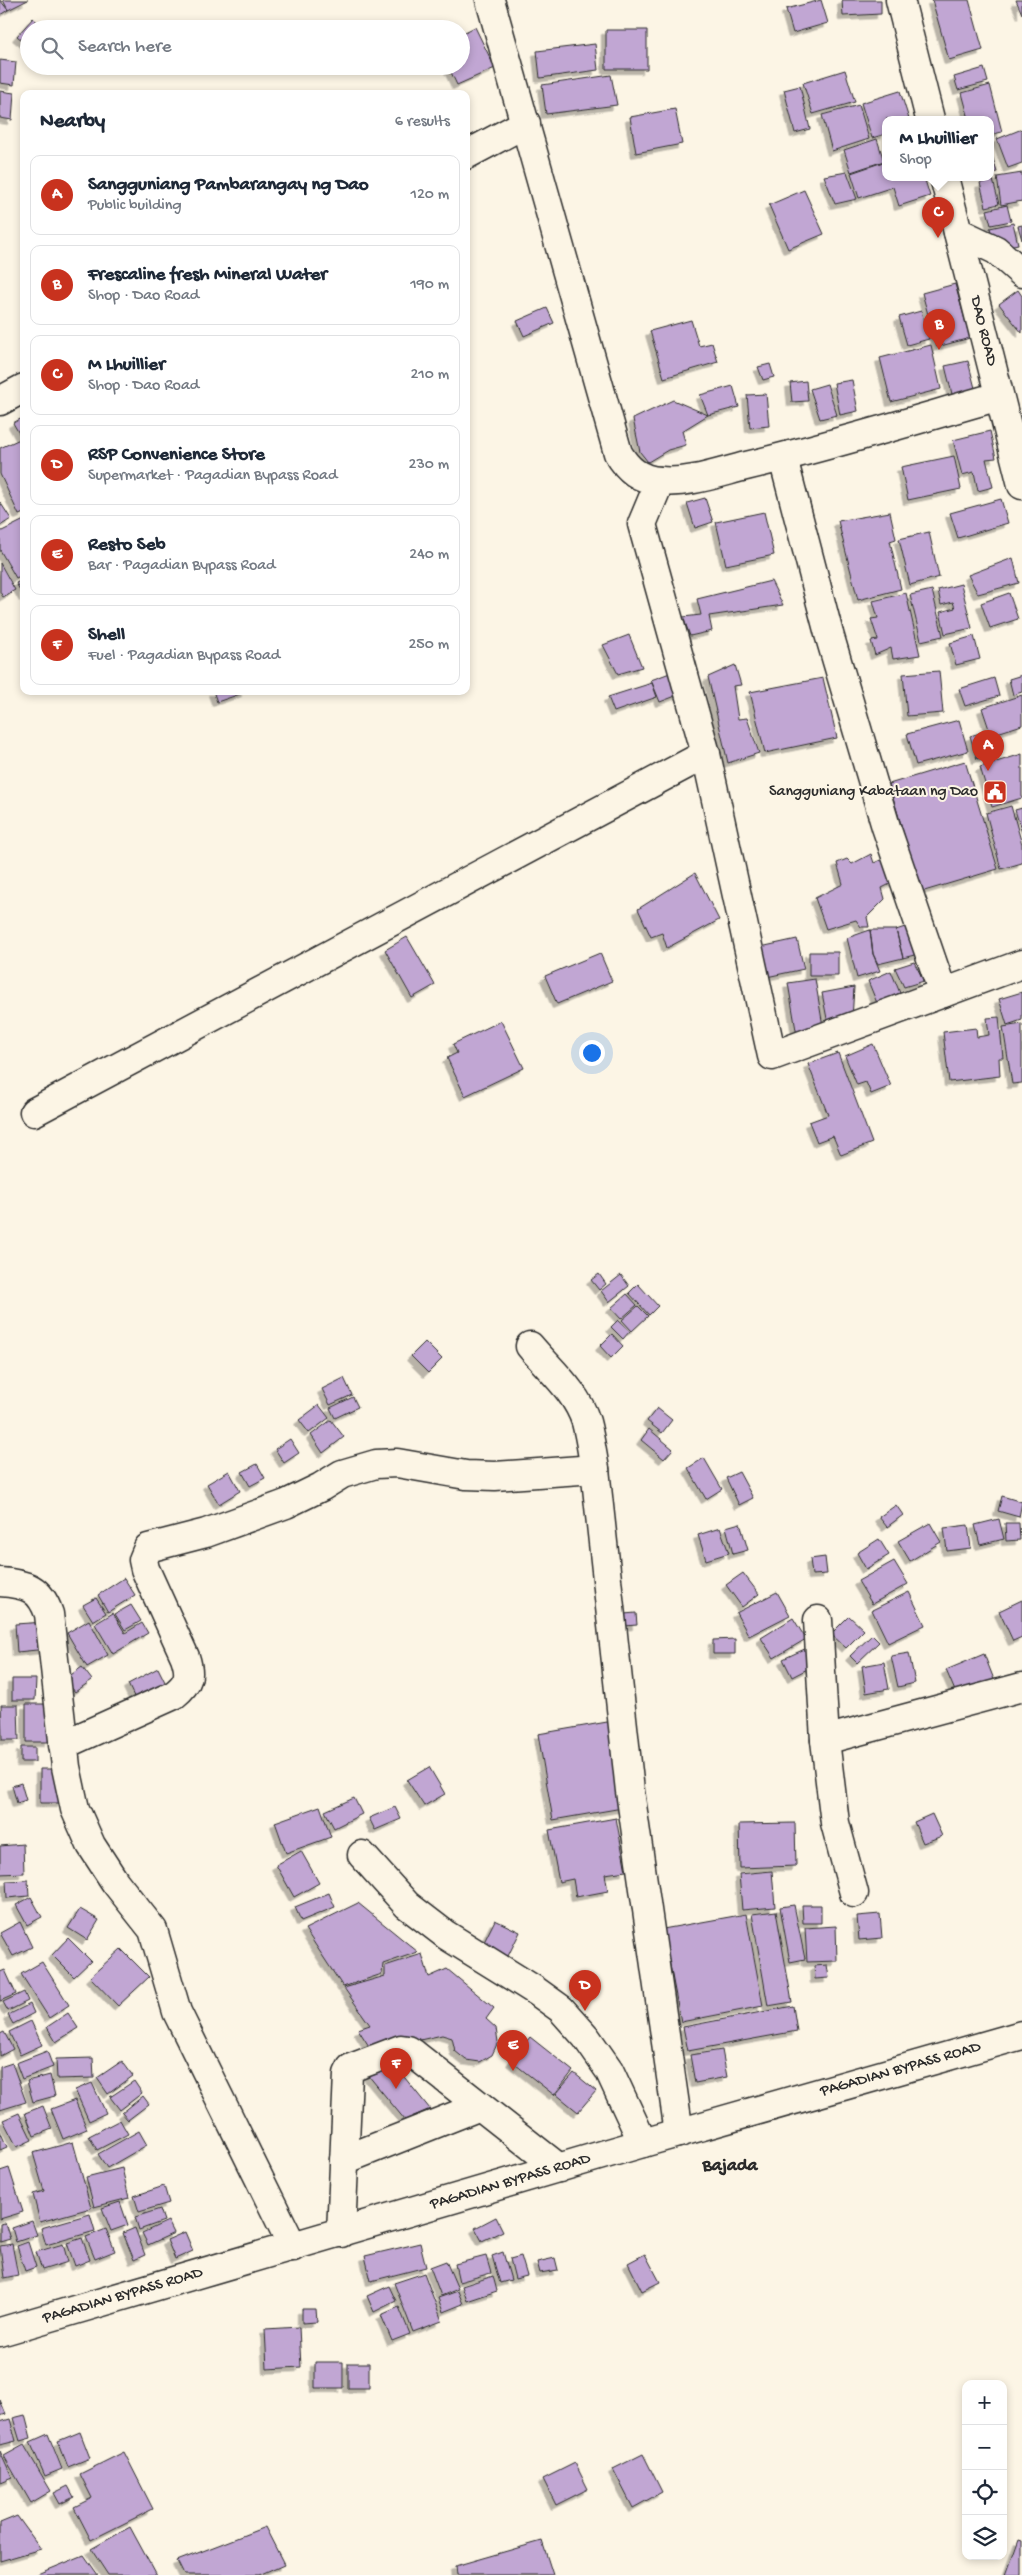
<!DOCTYPE html>
<html lang="en">
<head>
<meta charset="utf-8">
<style>
  body { margin:0; font-family:"Gochi Hand",sans-serif; background:#f2f2f3; color:#1f2937 }
  .controls { position:absolute; right:15px; bottom:15px; display:grid; overflow:hidden; border-radius:10px; box-shadow:0 2px 8px #0003 }
  .controls button { width:45px; height:45px; display:grid; place-items:center; padding:0; border:0; border-bottom:1px solid #e0e1e3; background:#fff; color:#1f2937; font:25px sans-serif }
  .you { position:absolute; left:591px; top:1052px; width:18px; height:18px; margin:-12px; border:4px solid #fff; border-radius:50%; background:#1a73e8; box-shadow:0 0 0 8px #1a73e833 }
  .badge { display:grid; place-items:center; width:32px; height:32px; border-radius:50%; background:#c8321e; color:#fff; font-size:16px; font-weight:700 }
  .pin { position:absolute; translate:-50% -41px; filter:drop-shadow(0 1px 2px #0008) }
  .pin::after { content:''; position:absolute; top:26px; width:18px; height:15px; background:inherit; clip-path:polygon(0 0,100% 0,50% 100%) }
  .popup { position:absolute; left:882px; top:116px; width:112px; height:65px; box-sizing:border-box; display:grid; place-content:center; border-radius:10px; background:#fff; filter:drop-shadow(0 1px 4px #0005); font-size:16px; white-space:nowrap; color:#747a83 }
  .popup b { font-size:19px; color:#1f2937 }
  .popup::after { content:''; position:absolute; left:50%; top:100%; margin-left:-10px; border:10px solid transparent; border-top-color:#fff }
  .list { margin:0; padding:0; list-style:none }
  h2 { display:flex; justify-content:space-between; align-items:center; height:65px; margin:0; padding:0 20px; font-size:21px }
  h2 small { font-size:16px; font-weight:400; color:#747a83 }
  .list li { display:grid; grid-template-columns:32px 1fr auto; gap:15px; align-items:center; box-sizing:border-box; height:80px; margin:0 10px 10px; padding:0 10px; border:1px solid #e0e1e3; border-radius:10px }
  .list b { display:block; font-size:19px; white-space:nowrap }
  .list p { margin:0; font-size:16px; white-space:nowrap; color:#747a83 }
  .list em { font-size:16px; font-style:normal; color:#747a83 }
  .icon { flex:none; width:28px; height:28px; fill:none; stroke:currentColor; stroke-width:2; stroke-linecap:round; stroke-linejoin:round }
  .map { position:relative; flex:none; width:1022px; height:2575px; overflow:hidden }
  .search { position:absolute; background:#fff; box-shadow:0 2px 8px #0003; left:20px; top:20px; width:450px; height:55px; display:flex; align-items:center; gap:12px; box-sizing:border-box; padding:0 18px; border-radius:28px; color:#747a83; font-size:19px }
  .panel { position:absolute; background:#fff; box-shadow:0 2px 8px #0003; left:20px; top:90px; width:450px; height:605px; border-radius:10px }
  .map>svg:first-child { display:block }
</style>
</head>
<body>
<div class="map">
<svg width="1022" height="2575" viewBox="0 0 1022 2575">
  <defs>
    <filter id="shadow"><feDropShadow dx="-4.5" dy="4.5" stdDeviation="0" flood-color="#0004"/></filter>
  </defs>
  <rect width="100%" height="100%" fill="#fcf5e5"/>
  <filter id="ink" filterUnits="userSpaceOnUse"><feTurbulence type="fractalNoise" baseFrequency=".02" numOctaves="2"/><feDisplacementMap in="SourceGraphic" scale="10" xChannelSelector="R" yChannelSelector="G"/><feConvolveMatrix kernelMatrix="1 2 1 2 8 2 1 2 1" color-interpolation-filters="sRGB"/></filter>
  <g filter="url(#ink)">
    <path fill="#c1a6d3" stroke="#2b2b2b" filter="url(#shadow)" d="M0 0 8 10 0 15Z
      M3 0H28L8 10Z
      M821 0 828 23 793 33 786 9Z
      M842 0H881V14L843 16Z
      M932 0H969L983 50 949 60Z
      M1016 0H1022V14Z
      M33 18 45 29H29V46L17 36Z
      M475 27 495 68 457 85 448 66H461V34Z
      M606 30H647V69H606Z
      M595 44 598 70 540 78 537 51Z
      M0 60 16 62 14 85 0 83Z
      M984 68 988 82 958 90 954 77Z
      M845 70 855 102 813 114 803 83Z
      M611 75 617 105 546 114 542 85Z
      M990 85 1002 132 990 135V119H969L962 93Z
      M800 86 810 129 795 133 784 90Z
      M0 91 14 93 12 120 0 118Z
      M900 91 909 119H886V134L872 138 861 103Z
      M859 105 869 139 832 151 822 115Z
      M675 109 682 144 636 153 630 117Z
      M1022 129V163L1008 168 997 139Z
      M877 139 884 161 851 172 844 150Z
      M990 149 997 172 990 174Z
      M886 161V177H924L930 196 899 206 893 187 859 198 851 173Z
      M847 172 857 199 835 204 824 176Z
      M1022 173V201L1001 205 997 177Z
      M993 180 999 204 986 207 980 183Z
      M804 190 824 234 788 249 769 205Z
      M1007 205 1011 221 991 225 987 210Z
      M1013 223 1018 244 995 249 990 228Z
      M1022 225V240L1018 226Z
      M955 284 970 338 937 347 922 293Z
      M1018 290 1022 296V333L999 304Z
      M547 308 554 323 524 336 517 321Z
      M921 311 929 339 907 345 899 317Z
      M691 320 699 346 712 343 718 362 664 378 650 331Z
      M931 345 941 389 891 402 880 358Z
      M968 361 977 396 954 402 945 366Z
      M770 364 774 377 763 380 758 367Z
      M852 380 858 411 840 415 834 383Z
      M806 381 808 401 792 402 790 383Z
      M827 384 837 415 820 419 810 389Z
      M733 386 739 407 708 415 700 395Z
      M766 394 769 426 750 428 747 395Z
      M673 400 708 415 682 431 686 445 668 450 648 462 640 452 633 419Z
      M24 417V442L13 423Z
      M990 431 996 458 986 459 993 487 978 491 974 472 962 475 953 440Z
      M20 439 24 448V513L19 515 0 474V448Z
      M954 456 961 489 908 500 901 467Z
      M705 498 713 522 695 528 687 503Z
      M1001 499 1008 523 958 538 950 513Z
      M0 502 11 519 0 526Z
      M764 512 774 555 726 565 716 522Z
      M890 512 896 539 890 541 901 589 858 600 838 521Z
      M24 520V574L16 578 0 550V532Z
      M929 532 939 577 910 585 899 539Z
      M1013 558 1019 583 978 594 968 575Z
      M0 563 15 590 3 597 0 592Z
      M24 579V597L16 583Z
      M771 581 783 605 709 616 712 631 690 636 683 617 701 615 697 599Z
      M961 584 972 628 945 634 940 612 955 608 953 602 941 605 938 590Z
      M932 590 943 636 921 641 910 595Z
      M906 593 920 655 893 659 891 648 875 655 871 641 878 640 871 619 878 618 873 601Z
      M1009 593 1018 619 990 628 981 603Z
      M629 635 642 667 618 674 603 645Z
      M974 636 980 659 956 665 950 643Z
      M735 665 741 685 733 686 738 719 747 718 759 753 728 763 708 677Z
      M678 670 686 692 660 702 651 680Z
      M939 671 943 713 907 716 903 674Z
      M1022 675V692L1013 695 1009 679Z
      M823 678 837 738 765 753 750 692Z
      M994 678 999 696 965 706 959 689Z
      M652 683 657 697 614 712 608 697Z
      M213 691H246V692L217 702Z
      M1022 695V725L991 735 982 708Z
      M959 720 968 751 916 765 907 734Z
      M987 731 994 753 977 759 970 736Z
      M1022 754V798L992 807 980 767Z
      M965 761 998 869 921 892 889 784Z
      M1011 806 1022 844V863L1001 869 986 813Z
      M1022 808V833L1015 810Z
      M871 854 874 863 887 857 896 881 882 888 885 899 867 917 869 927H861L856 920 826 929 815 898 843 884 837 863 847 859 852 864Z
      M695 873 719 920 667 948 662 933 651 937 638 909Z
      M911 925 922 953 903 958 896 930Z
      M870 930H896L903 958 878 964 873 954Z
      M870 930 873 954 880 971 857 978 847 938Z
      M407 937 435 985 412 998 385 950Z
      M797 939 804 969 762 978 756 948Z
      M809 952H838V976H809Z
      M600 953 612 981 557 1004 545 976Z
      M914 962 924 981 904 987 895 968Z
      M891 971 900 993 877 1003 868 981Z
      M815 979 824 1032 797 1036 788 983Z
      M854 987 852 1020 828 1024 822 993Z
      M1022 992V1020L1007 1025 999 999Z
      M999 1017 1003 1058H999L1000 1076 949 1082 943 1032 976 1028 977 1037 989 1035 987 1018Z
      M501 1021 524 1068 465 1096 447 1058 457 1053 453 1044Z
      M1022 1024V1083L1012 1084 1003 1027Z
      M873 1044 891 1086 871 1094 866 1082 857 1085 845 1056Z
      M838 1053 872 1143 841 1155 833 1136 817 1142 809 1122 828 1115 808 1064Z
      M599 1274 606 1284 599 1290 591 1280Z
      M621 1275 629 1286 609 1302 601 1291Z
      M638 1284 658 1306 649 1315 629 1293Z
      M627 1294 637 1305 621 1319 611 1308Z
      M638 1306 648 1316 632 1331 622 1320Z
      M618 1320 630 1331 623 1339 611 1327Z
      M612 1334 623 1346 611 1358 600 1346Z
      M425 1342 442 1359 428 1373 411 1356Z
      M344 1378 352 1395 330 1405 322 1389Z
      M353 1397 358 1407 335 1418 330 1408Z
      M319 1405 329 1418 309 1433 299 1420Z
      M657 1408 672 1420 662 1433 647 1421Z
      M331 1420 344 1437 323 1453 311 1435Z
      M649 1429 673 1449 664 1459 641 1440Z
      M290 1439 299 1453 284 1463 275 1449Z
      M704 1458 722 1489 706 1499 688 1468Z
      M257 1464 265 1478 250 1486 242 1472Z
      M229 1471 240 1491 219 1504 207 1484Z
      M739 1472 753 1498 739 1505 726 1478Z
      M1002 1496 1022 1502 1019 1517 998 1511Z
      M896 1505 903 1515 887 1527 879 1517Z
      M999 1519 1004 1539 980 1545 975 1525Z
      M740 1523 748 1550 733 1554 726 1527Z
      M930 1523 941 1542 910 1561 898 1541Z
      M1005 1523H1019L1020 1540 1006 1541Z
      M968 1525 971 1548 947 1551 944 1528Z
      M720 1528 729 1553 706 1560 698 1535Z
      M879 1539 889 1555 866 1569 857 1553Z
      M825 1557 827 1574 812 1575 810 1559Z
      M894 1561 908 1584 872 1604 858 1581Z
      M743 1573 759 1594 742 1607 726 1585Z
      M124 1578 135 1595 108 1612 98 1595Z
      M777 1592 790 1615 749 1636 736 1613Z
      M909 1592 925 1625 888 1643 872 1610Z
      M96 1598 106 1613 93 1621 83 1605Z
      M1022 1600V1637L1013 1641 999 1611Z
      M131 1605 141 1621 125 1630 115 1614Z
      M113 1613 125 1633 142 1623 148 1633 113 1654 95 1624Z
      M636 1613 637 1625 625 1626 624 1614Z
      M849 1616 864 1630 846 1648 831 1634Z
      M793 1618 806 1639 774 1658 761 1638Z
      M89 1620 108 1655 87 1667 67 1633Z
      M45 1622 47 1649 17 1652 15 1624Z
      M872 1635 879 1642 857 1663 850 1656Z
      M735 1639V1654H713V1640Z
      M809 1647 817 1664 792 1677 783 1659Z
      M909 1653 915 1683 898 1687 891 1656Z
      M984 1654 995 1682 958 1698 946 1670Z
      M884 1662 889 1689 866 1693 862 1666Z
      M82 1667 92 1680 75 1692 65 1679Z
      M158 1668 169 1690 138 1705 128 1684Z
      M12 1679H36L35 1700H12Z
      M26 1704H48L49 1742H26Z
      M1 1705H18L19 1740H2Z
      M613 1721 628 1807 553 1820 538 1734Z
      M21 1747H35V1762H21Z
      M429 1767 445 1794 424 1806 407 1780Z
      M40 1769H61L62 1803H40Z
      M21 1783 26 1800 17 1803 12 1786Z
      M354 1798 362 1814 334 1828 325 1811Z
      M320 1806 331 1837 286 1853 275 1822Z
      M395 1807 401 1819 375 1830 369 1818Z
      M932 1814 942 1836 923 1843 914 1822Z
      M616 1818 626 1871 605 1874 608 1891 576 1897 573 1879 559 1882 549 1830Z
      M795 1823 796 1866 740 1868 739 1824Z
      M23 1844 24 1873 0 1874V1846Z
      M301 1851 319 1883 294 1897 276 1865Z
      M772 1871 775 1907 742 1910 739 1874Z
      M28 1880 29 1896 7 1898 6 1881Z
      M329 1893 335 1907 301 1921 295 1907Z
      M31 1897 42 1917 27 1925 16 1905Z
      M358 1903 418 1952 383 1964 382 1974 343 1987 305 1929Z
      M794 1905 805 1959 790 1962 780 1907Z
      M802 1905H821V1923H803Z
      M80 1909 99 1920 87 1940 68 1928Z
      M776 1911 792 2002 768 2006 752 1914Z
      M746 1914 763 2006 681 2022 663 1929Z
      M880 1914 882 1938 859 1940 857 1916Z
      M495 1920 520 1932 507 1958 482 1946Z
      M20 1922 32 1947 13 1956 0 1933Z
      M836 1926 837 1961 807 1962 805 1928Z
      M68 1938 91 1961 74 1977 52 1955Z
      M121 1949 149 1977 118 2006 90 1977Z
      M422 1954 429 1977 447 1969 494 2008 486 2019 496 2028 498 2042 492 2055 480 2062 466 2060 455 2051 452 2038 442 2035 372 2051 358 2029 370 2025 344 1988 385 1976V1966Z
      M42 1962 69 2005 49 2018 21 1974Z
      M827 1965 829 1978 815 1979 814 1966Z
      M5 1970 16 1994 0 2001V1972Z
      M24 1992 28 2001 8 2011 3 2002Z
      M30 2004 34 2013 13 2024 8 2015Z
      M793 2006 797 2031 688 2051 683 2027Z
      M68 2013 78 2028 56 2042 47 2027Z
      M31 2021 42 2045 20 2055 9 2032Z
      M4 2032 13 2049 0 2056V2034Z
      M530 2037 573 2071 554 2095 511 2061Z
      M722 2050 727 2077 695 2083 690 2055Z
      M47 2051 53 2067 22 2079 16 2063Z
      M388 2057 430 2109 405 2120 363 2069Z
      M93 2058 94 2078 57 2079 56 2059Z
      M122 2061 133 2076 108 2094 97 2078Z
      M12 2063 26 2102 0 2110V2067Z
      M574 2073 596 2091 578 2112 556 2094Z
      M50 2075 55 2096 33 2102 27 2081Z
      M134 2081 142 2093 120 2110 110 2097Z
      M92 2083 106 2113 89 2121 75 2090Z
      M143 2096 149 2104 128 2120 122 2113Z
      M75 2100 87 2129 63 2139 51 2109Z
      M43 2106 52 2129 34 2136 25 2113Z
      M19 2113 32 2140 17 2147 3 2120Z
      M120 2120 128 2134 97 2150 89 2136Z
      M0 2131 7 2147 0 2150Z
      M139 2131 147 2145 107 2168 98 2154Z
      M73 2142 91 2208 40 2222 33 2194 44 2191 33 2153Z
      M9 2168 23 2212 0 2219V2171Z
      M122 2168 129 2198 94 2207 86 2177Z
      M164 2186 169 2203 139 2212 134 2196Z
      M120 2202 128 2225 111 2231 102 2208Z
      M160 2209 164 2221 139 2230 135 2217Z
      M90 2214 95 2231 46 2245 41 2228Z
      M496 2217 503 2231 482 2241 475 2228Z
      M32 2221 37 2235 16 2242 12 2228Z
      M168 2221 174 2233 148 2245 142 2233Z
      M5 2223 10 2239 0 2242V2224Z
      M135 2228 145 2255 134 2260 123 2233Z
      M106 2229 115 2251 95 2259 86 2237Z
      M185 2232 193 2251 175 2259 167 2240Z
      M82 2238 90 2260 75 2266 67 2243Z
      M28 2242 36 2267 25 2271 17 2246Z
      M420 2243 426 2267 371 2281 365 2256Z
      M12 2244 18 2275 4 2278 0 2246Z
      M63 2244 68 2262 42 2270 36 2252Z
      M503 2252 511 2280 500 2283 492 2256Z
      M645 2254 660 2282 642 2291 628 2263Z
      M486 2256 491 2273 459 2282 455 2264Z
      M521 2256 527 2276 515 2279 510 2259Z
      M555 2258 558 2270 540 2273 537 2262Z
      M446 2261 458 2289 441 2296 430 2267Z
      M424 2273 442 2321 413 2332 394 2283Z
      M493 2276 497 2291 467 2301 462 2286Z
      M389 2286 396 2301 374 2312 367 2296Z
      M458 2291 463 2304 443 2312 438 2298Z
      M399 2307 410 2334 392 2341 381 2315Z
      M302 2309H316L317 2322 302 2323Z
      M299 2327 301 2367 267 2369 265 2329Z
      M315 2362H343V2388H315Z
      M348 2363H369V2388H348Z
      M0 2400 6 2414 0 2416Z
      M25 2415 31 2438 20 2441 13 2418Z
      M10 2419 16 2441 0 2445V2422Z
      M80 2432 90 2458 68 2467 58 2441Z
      M48 2434 62 2469 45 2476 30 2442Z
      M24 2445 51 2491 31 2503 4 2456Z
      M0 2451 12 2477 0 2482Z
      M124 2452 153 2509 91 2540 74 2507 92 2498 80 2474Z
      M643 2454 662 2492 633 2508 613 2469Z
      M575 2463 588 2489 556 2505 543 2479Z
      M68 2486 74 2497 60 2504 54 2493Z
      M17 2516 41 2549 0 2561V2523Z
      M130 2527 156 2575H108L91 2549Z
      M265 2527 284 2564 259 2575H184L177 2561Z
      M1019 2539 1022 2540V2575H1006Z
      M542 2541 553 2575H456L455 2566Z
      M84 2555 98 2575H36Z"/>
    <g fill="none" stroke-linecap="round" stroke-linejoin="round">
      <g stroke="#2b2b2b" stroke-width="31">
        <g id="minor">
          <path d="M490 0 618 453C628 470 639 479 660 481 688 484 718 473 746 466 831 446 915 420 999 396"/>
          <path d="M900 0 930 119"/>
          <path d="M466 155 526 123"/>
          <path id="s1" d="M944 177 1022 485"/>
          <path d="M958 232 996 250 1022 273"/>
          <path d="M0 401 24 388"/>
          <path d="M783 458 829 634 886 827 943 993"/>
          <path d="M660 481 642 524 706 754 772 1056 1022 964"/>
          <path d="M34 1112 706 754"/>
          <path d="M530 1346C550 1370 577 1392 586 1422 590 1437 592 1453 595 1469L630 1791 679 2133"/>
          <path d="M0 1582C27 1584 40 1588 49 1614L66 1767 75 1809 91 1845 115 1882 153 1930 177 2012 293 2247"/>
          <path d="M818 1620 825 1740 835 1823 854 1893"/>
          <path d="M825 1740 1022 1687"/>
          <path d="M63 1745 174 1695C189 1683 191 1675 185 1657L145 1569 143 1560 148 1548 206 1533 286 1504 321 1487 342 1474 376 1464 397 1463 466 1475 495 1476 595 1469"/>
          <path d="M362 1855 407 1905 446 1935 536 1991 561 2009 586 2037 609 2070 643 2143"/>
          <path d="M344 2160 480 2106"/>
          <path d="M341 2233 348 2074 351 2068 401 2049 408 2050 414 2054 559 2168"/>
        </g>
      </g>
      <g stroke="#2b2b2b" stroke-width="31">
        <g id="highway">
          <path id="s2" d="M0 2332 643 2143 1022 2035"/>
        </g>
      </g>
      <use href="#minor" stroke="#fcf5e5" stroke-width="28"/>
      <use href="#highway" stroke="#fcf5e5" stroke-width="28"/>
    </g>
  </g>
  <defs>
    <g id="civic-square" transform="scale(1.25)"><rect x="-9" y="-9" width="18" height="18" rx="4" fill="#c8321e" stroke="#fcf5e5"/><path d="M-.6-6.5H3V-4.5H.6V-3L4-1V1h2V6H-6V1h2V-1L-.6-3ZM-1.2 2.5V6h2.4V2.5Z" fill="#fff"/></g>
  </defs>
  <g fill-rule="evenodd">
    <use href="#civic-square" x="995" y="792"/>
  </g>
  <g text-anchor="middle" dominant-baseline="central" stroke-width="4" stroke-linejoin="round" paint-order="stroke">
    <g font-size="16" fill="#2b2b2b" stroke="#fcf5e5">
      <text stroke="none"><textPath href="#s1" startOffset="159">DAO ROAD</textPath></text>
      <text stroke="none"><textPath href="#s2" startOffset="938">PAGADIAN BYPASS ROAD</textPath></text>
      <text stroke="none"><textPath href="#s2" startOffset="532">PAGADIAN BYPASS ROAD</textPath></text>
      <text stroke="none"><textPath href="#s2" startOffset="128">PAGADIAN BYPASS ROAD</textPath></text>
    </g>
    <g font-size="16" fill="#2b2b2b" stroke="#fcf5e5" text-anchor="end">
      <text x="978" y="792">Sangguniang Kabataan ng Dao</text>
    </g>
    <g font-size="18" font-weight="bold" fill="#2b2b2b" stroke="#fcf5e5">
      <text x="730" y="2166">Bajada</text>
    </g>
  </g>
</svg>
<div class="controls">
<button>+</button>
<button>−</button>
<button><svg class="icon" aria-label="locate" viewBox="0 0 24 24"><circle cx="12" cy="12" r="6"/><path d="M12 2v4M12 18v4M2 12h4M18 12h4"/></svg></button>
<button><svg class="icon" aria-label="layers" viewBox="0 0 24 24"><path d="M12 4l9 5-9 5-9-5zM3 14l9 5 9-5"/></svg></button>
</div>
<div class="you"></div>
<div class="pin badge" style="left:988px;top:771px">A</div>
<div class="pin badge" style="left:939px;top:350px">B</div>
<div class="pin badge" style="left:938px;top:238px">C</div>
<div class="popup"><b>M Lhuillier</b>Shop</div>
<div class="pin badge" style="left:585px;top:2011px">D</div>
<div class="pin badge" style="left:513px;top:2071px">E</div>
<div class="pin badge" style="left:396px;top:2089px">F</div>
<div class="search"><svg class="icon" aria-label="search" viewBox="0 0 24 24"><circle cx="10" cy="10" r="6"/><path d="M15 15l6 6"/></svg>Search here</div>
<section class="panel">
<h2>Nearby<small>6 results</small></h2>
<ul class="list">
<li><span class="badge">A</span><div><b>Sangguniang Pambarangay ng Dao</b><p>Public building</p></div><em>120 m</em></li>
<li><span class="badge">B</span><div><b>Frescaline fresh Mineral Water</b><p>Shop · Dao Road</p></div><em>190 m</em></li>
<li><span class="badge">C</span><div><b>M Lhuillier</b><p>Shop · Dao Road</p></div><em>210 m</em></li>
<li><span class="badge">D</span><div><b>RSP Convenience Store</b><p>Supermarket · Pagadian Bypass Road</p></div><em>230 m</em></li>
<li><span class="badge">E</span><div><b>Resto Seb</b><p>Bar · Pagadian Bypass Road</p></div><em>240 m</em></li>
<li><span class="badge">F</span><div><b>Shell</b><p>Fuel · Pagadian Bypass Road</p></div><em>250 m</em></li>
</ul>
</section>
</div>
</body>
</html>
